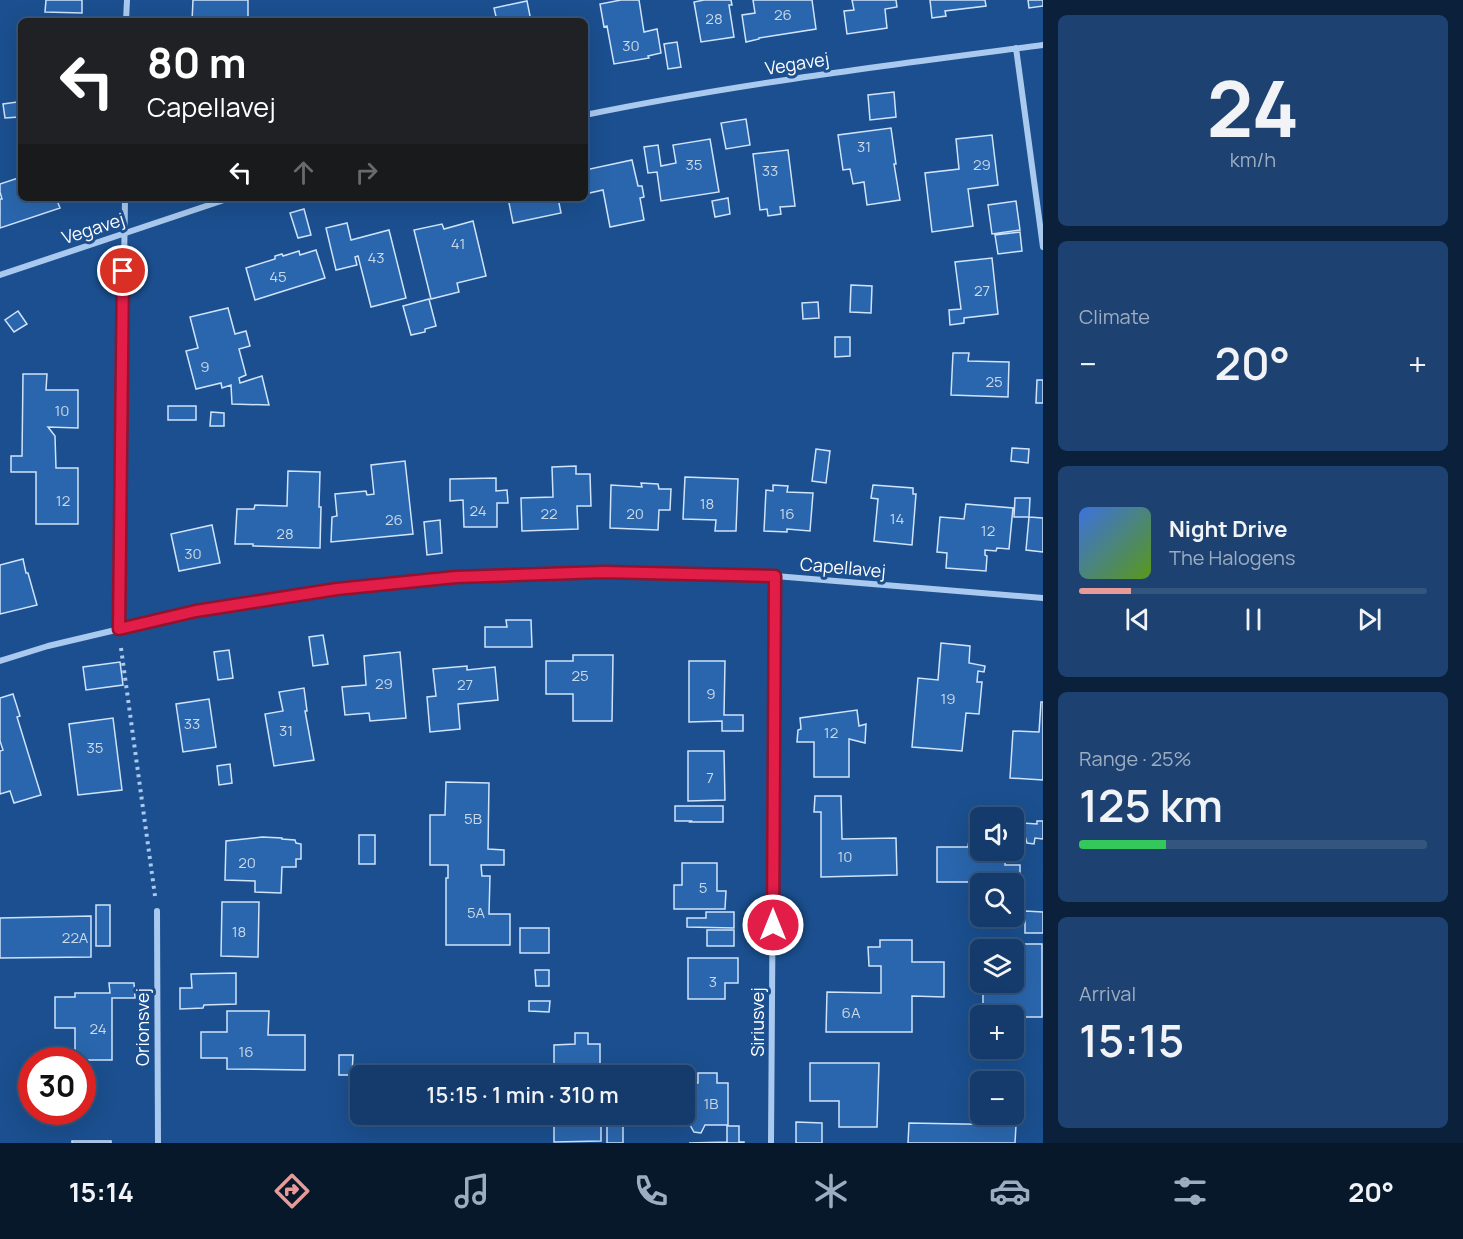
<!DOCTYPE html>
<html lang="en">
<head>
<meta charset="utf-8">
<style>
	body { margin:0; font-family:Manrope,sans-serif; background:#1d4271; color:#f1f3f6; height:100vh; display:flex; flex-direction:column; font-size:22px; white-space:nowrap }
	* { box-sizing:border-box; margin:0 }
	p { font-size:20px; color:#9dadc1 }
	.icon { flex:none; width:33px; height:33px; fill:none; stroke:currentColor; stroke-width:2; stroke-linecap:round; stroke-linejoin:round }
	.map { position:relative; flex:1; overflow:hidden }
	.sheet { display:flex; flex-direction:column; gap:15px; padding:15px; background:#0b203b; width:420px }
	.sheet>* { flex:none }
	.banner { position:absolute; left:18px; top:18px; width:570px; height:183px; border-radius:9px; box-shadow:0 6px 24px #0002,0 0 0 2px #33557e; background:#202124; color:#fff; overflow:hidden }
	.tools { position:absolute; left:970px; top:807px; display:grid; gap:12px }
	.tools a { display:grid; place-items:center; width:54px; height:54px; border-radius:9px; background:#143b6b; box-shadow:0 6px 24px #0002,0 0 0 2px #33557e; font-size:30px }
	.speed { position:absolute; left:18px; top:1047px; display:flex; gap:12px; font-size:30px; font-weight:700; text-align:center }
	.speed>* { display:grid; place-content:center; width:78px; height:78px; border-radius:50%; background:#143b6b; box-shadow:0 6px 24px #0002,0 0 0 2px #33557e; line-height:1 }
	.speed .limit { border:9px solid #d22; background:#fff; color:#111 }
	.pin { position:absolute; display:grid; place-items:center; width:51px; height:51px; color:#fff; margin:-26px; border:3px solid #fff; border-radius:50%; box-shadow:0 2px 6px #0007 }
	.me { position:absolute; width:66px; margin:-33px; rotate:0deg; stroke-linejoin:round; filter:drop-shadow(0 0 4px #0008) }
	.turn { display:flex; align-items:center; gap:21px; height:126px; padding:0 30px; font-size:27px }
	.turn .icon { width:78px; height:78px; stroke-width:2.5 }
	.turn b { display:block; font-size:42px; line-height:51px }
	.lanes { display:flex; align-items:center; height:57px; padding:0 30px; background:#0003; justify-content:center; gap:30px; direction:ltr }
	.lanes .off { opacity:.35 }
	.big { font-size:45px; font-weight:600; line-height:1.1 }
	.sheet .tile { flex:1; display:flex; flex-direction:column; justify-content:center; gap:9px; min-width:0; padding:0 21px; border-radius:9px; background:#1d4271 }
	.sheet .dial { align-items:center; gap:0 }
	.dial b { font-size:78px; line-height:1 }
	.song { display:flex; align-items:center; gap:18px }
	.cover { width:72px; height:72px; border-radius:9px; background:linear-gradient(135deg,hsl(220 70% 55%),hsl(90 70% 35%)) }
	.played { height:6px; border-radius:3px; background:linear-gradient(90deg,#e69b98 15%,#33557e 15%) }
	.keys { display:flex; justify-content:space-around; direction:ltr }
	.heat { display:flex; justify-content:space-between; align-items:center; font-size:33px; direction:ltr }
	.charge { height:9px; border-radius:4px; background:linear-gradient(90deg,#34c759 25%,#33557e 0) }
	.trip { position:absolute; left:350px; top:1065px; width:345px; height:60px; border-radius:9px; background:#143b6b; box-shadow:0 6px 24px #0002,0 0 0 2px #33557e; font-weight:600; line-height:60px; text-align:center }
	.menu { display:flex; height:96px; justify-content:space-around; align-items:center; background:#08182b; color:#9dadc1 }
	.menu .icon { width:42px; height:42px }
	.menu .on { color:#e69b98 }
	.menu b { font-size:27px; color:#f1f3f6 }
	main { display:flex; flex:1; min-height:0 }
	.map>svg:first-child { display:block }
</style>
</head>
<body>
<main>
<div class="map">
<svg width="1043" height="1143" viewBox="0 0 1043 1143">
	<rect width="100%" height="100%" fill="#1b4f8f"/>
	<path fill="#2a66ad" stroke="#cfe3fa" stroke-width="1.5" d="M46 0H82V13L45 12Z
		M193 0H248V21H192Z
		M621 0H639L644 32 657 29 661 53 648 56 649 58 614 64 607 26 604 27 600 4Z
		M704 0H731L732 5H729L734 37 701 42 694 2Z
		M753 0H812L816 29 759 38V39L746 42 742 15 755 13Z
		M852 0H896L897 7 885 9 887 28 847 34 844 11 854 10Z
		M930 0H985L986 6 945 11 946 16 932 18Z
		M1028 0H1043V6L1029 8Z
		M527 1 531 21H497L494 8Z
		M677 42 681 67 668 69 664 44Z
		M894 92 896 117 870 120 868 95Z
		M17 102 19 117 5 118 3 104Z
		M746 119 750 145 726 149 721 123Z
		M891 128 896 164H894L900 200 867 205 864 182 853 184 850 169 843 170 838 135Z
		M992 135 998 185 968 189 973 226 932 232 925 173 959 169 956 139Z
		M710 139 719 192 661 201 657 172 648 173 644 147 658 145 661 166 676 163 673 145Z
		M788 150 795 206 780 207 781 214 768 216 767 209 760 210 753 154Z
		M632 160 638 186H642L644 197 640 198 644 220 610 227 603 190 585 194V170Z
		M21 177V198H56L60 208 0 228V199H2L0 192V184Z
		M508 198H558L561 213 513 223Z
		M728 198 730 214 715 217 712 201Z
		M1016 201 1020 230 992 234 988 205Z
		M304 209 311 235 298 238 290 213Z
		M473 221 486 276 457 283 459 292 431 299 414 230 442 224 444 229Z
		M347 223 351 240 389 230 406 298 371 307 358 256 355 257 357 265 336 270 326 228Z
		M1020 232 1022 251 998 254 995 235Z
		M316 250 325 278 255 300 246 268 275 259V256L282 254 283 256 299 251 300 255Z
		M992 258 998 314 964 318V323L950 325 949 310 961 309 955 262Z
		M851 285 872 286 871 313 850 312Z
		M429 299 436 326 425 329V332L411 335 403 306Z
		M818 302 819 318 803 319 802 303Z
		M228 308 235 334 246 331 250 346 239 349 246 375 239 378 240 383 262 376 269 405 232 404 231 385 222 388 221 383 196 389 186 351 198 348 190 317Z
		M18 311 27 324 14 332 5 320Z
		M835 337H850V356L835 357Z
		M953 353H969L968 361 1009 362 1008 397 951 395Z
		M23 374H47L46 390H78V428L48 427 55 436 56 468H78V524H36V472H11V456H22Z
		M1037 380H1043V403H1036Z
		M168 406H196V420H168Z
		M211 412 224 413V426H210Z
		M1012 448 1029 449 1028 463 1011 461Z
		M816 449 830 451 826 483 812 481Z
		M405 461 413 534 331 542 332 517 337 516 335 494 366 491 367 495 374 494 371 465Z
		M576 466V474H590L591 506H577L578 529 522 531 521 498 553 497 552 467Z
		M288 471 320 472 319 507H321L320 548 253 546V544H235L237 509H254L255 505 287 506Z
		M685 477 738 479 736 531H715L716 520 683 519Z
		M496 478V491L507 490 508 503H497V527H464L463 500 450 501V479Z
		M641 483 658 484 659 489H671L670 510H659L658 530 610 528 611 485 642 487Z
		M773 485 788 486 787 492 813 493 810 531 787 529V532L764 531 766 490 773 491Z
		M873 485 913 488V494H916L912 545 874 541 878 499 871 498Z
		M1015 498H1030L1029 517H1014Z
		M966 504 1013 508 1009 549 997 548 996 551 985 550V555L987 556 986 571 946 568 947 553 937 552 940 517 964 519Z
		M1029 517 1043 518V552L1026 550Z
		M440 520 442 553 427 555 424 522Z
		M212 525 220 563 179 571 171 534Z
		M23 559 26 573H28L37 605 0 614V565Z
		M506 620H531L532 647H485V627H507Z
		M323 635 328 664 313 666 309 637Z
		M941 643 970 646 969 663 985 666 984 672 978 671 977 682H982L979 714 966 713 962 751 912 747 918 678 938 680Z
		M229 650 233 678 218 680 214 652Z
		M400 652 406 718 370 721 369 713 345 715 342 687 366 685 364 656Z
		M573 655H613L612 721H573V694H546V661H573Z
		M689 661H725L724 715H743V731H722V721L689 722Z
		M120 662 123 685 86 690 83 667Z
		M467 666V670L495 667 498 700 458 704 460 729 430 732 427 697 436 696 433 669Z
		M304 688 307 711H305L314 760 274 766 265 714 283 711 279 692Z
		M13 694 20 716 17 717 41 795 14 803 10 791 0 794V751L3 750 0 741V698Z
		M209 699 216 747 183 752 176 704Z
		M1041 702H1043V780L1010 778 1013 731 1039 732Z
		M857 710 859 726 866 724 865 743 849 739V777H814V742H797L798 730 801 729 800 718Z
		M113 718 122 790 78 795 69 724Z
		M688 751H724L725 800 688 801Z
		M230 764 232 783 219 785 217 766Z
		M446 782 489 783 488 849 504 850V865H481L482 876H490L489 914H510V945H446V878H448V865H430V815H445Z
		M815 796H841L842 839 896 838 897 875 821 877V812H814Z
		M675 806H723V822H690L691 821H675Z
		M1037 821H1043V839L1035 838 1034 844 1027 843 1023 829V823L1037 824Z
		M359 835H375V864H359Z
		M262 837 282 838V839L295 840 296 843 301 844V859H296V867H282L281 893 255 892V881L225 880 226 841Z
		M969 840H981V850H1006L1005 865H1020V892H1014V884H981V892H978V882H937V847H968Z
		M682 863H717V891H726L725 909H674V885H682Z
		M222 902H259L258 957 221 956Z
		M96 905H110V946H96Z
		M1025 911 1043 912V933H1025Z
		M706 912H734V928L687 927V918H706Z
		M91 916V957L0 958V918Z
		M520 928H549V953H520Z
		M707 930H734V946H707Z
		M880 940H912V962H944V997L912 996V1032H826L827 992 881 993V966H869L868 947H880Z
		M1002 944H1042V1017H1022V1027H1014V1016H983V988H1002V982H1014V950H1002Z
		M688 958H738V983H725V999H688Z
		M535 970H549V986H536Z
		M236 973V1004L204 1005 203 1008 180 1009V988H192L191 974Z
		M109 983H134L135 998H112V1060H75V1028H55V997H75V993H110Z
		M529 1001H550L549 1012 529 1011Z
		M227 1011H269L268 1035H305V1070L227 1069V1058H201V1032H227Z
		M575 1033H588V1044H600V1076H554V1045L575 1044Z
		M339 1055H353L352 1075H339Z
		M810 1063H879L877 1127H839V1101H810Z
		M698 1073H717V1083H728V1125H705L701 1133 694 1132 690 1125H685V1082L698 1083Z
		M554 1114H601V1141L554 1142Z
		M607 1116H623V1143H607Z
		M796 1122 822 1123V1143H796Z
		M909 1123 1016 1125 1015 1143H908Z
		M727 1126H739V1142H744V1143H689L727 1142Z
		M72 1141H111V1143H72Z"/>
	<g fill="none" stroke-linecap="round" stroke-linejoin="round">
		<path stroke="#a9c9ee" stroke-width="4" stroke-dasharray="3 4.5" stroke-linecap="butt" d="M121 648 155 896"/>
		<path stroke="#a9c9ee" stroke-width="6" d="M126 21 127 0
			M1016 48 1043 247
			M585 115C736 84 890 65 1043 45
			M0 275 230 198
			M119 629 125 198
			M0 661 48 646 196 611 337 589 456 577 603 572 775 576 1043 598
			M157 911 158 1143
			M771 1143 775 576"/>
	</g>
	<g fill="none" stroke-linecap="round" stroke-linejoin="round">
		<defs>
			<path id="route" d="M123 271 119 629 196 611 337 589 456 577 603 572 775 576 773 925"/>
		</defs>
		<use href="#route" stroke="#92132f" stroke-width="15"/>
		<use href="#route" stroke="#e11d48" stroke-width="10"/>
	</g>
	<g text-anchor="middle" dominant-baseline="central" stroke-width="6" stroke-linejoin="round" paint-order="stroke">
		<g font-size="15" fill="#cad9ea">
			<text x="783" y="14">26</text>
			<text x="714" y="18">28</text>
			<text x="631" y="45">30</text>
			<text x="864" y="146">31</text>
			<text x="694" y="164">35</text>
			<text x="982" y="164">29</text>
			<text x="770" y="170">33</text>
			<text x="458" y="243">41</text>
			<text x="376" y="257">43</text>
			<text x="278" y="276">45</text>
			<text x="982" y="290">27</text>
			<text x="205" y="366">9</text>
			<text x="994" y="381">25</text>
			<text x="62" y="410">10</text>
			<text x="63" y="500">12</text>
			<text x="707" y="503">18</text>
			<text x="478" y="510">24</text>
			<text x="549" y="513">22</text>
			<text x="635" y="513">20</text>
			<text x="787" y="513">16</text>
			<text x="897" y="518">14</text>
			<text x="394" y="519">26</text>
			<text x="988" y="530">12</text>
			<text x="285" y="533">28</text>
			<text x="193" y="553">30</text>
			<text x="580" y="675">25</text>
			<text x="384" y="683">29</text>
			<text x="465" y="684">27</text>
			<text x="711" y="693">9</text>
			<text x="948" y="698">19</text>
			<text x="192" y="723">33</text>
			<text x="286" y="730">31</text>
			<text x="831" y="732">12</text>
			<text x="95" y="747">35</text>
			<text x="710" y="777">7</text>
			<text x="473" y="818">5B</text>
			<text x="845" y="856">10</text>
			<text x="247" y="862">20</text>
			<text x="703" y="887">5</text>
			<text x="476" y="912">5A</text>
			<text x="239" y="931">18</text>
			<text x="75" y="937">22A</text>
			<text x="713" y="981">3</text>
			<text x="851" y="1012">6A</text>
			<text x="98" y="1028">24</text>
			<text x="246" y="1051">16</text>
			<text x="711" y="1103">1B</text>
		</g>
		<g font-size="18" fill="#fff" stroke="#1b4f8f">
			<text transform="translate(797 63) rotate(-9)">Vegavej</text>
			<text transform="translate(93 228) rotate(-18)">Vegavej</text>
			<text transform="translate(843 567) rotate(5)">Capellavej</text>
			<text transform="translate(757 1022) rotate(-90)">Siriusvej</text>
			<text transform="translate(142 1027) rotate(-90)">Orionsvej</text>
		</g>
	</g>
</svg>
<div class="tools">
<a><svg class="icon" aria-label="sound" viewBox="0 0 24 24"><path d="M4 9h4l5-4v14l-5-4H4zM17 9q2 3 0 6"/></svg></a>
<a><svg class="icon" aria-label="search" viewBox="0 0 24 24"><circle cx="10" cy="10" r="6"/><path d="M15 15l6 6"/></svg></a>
<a><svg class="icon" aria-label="layers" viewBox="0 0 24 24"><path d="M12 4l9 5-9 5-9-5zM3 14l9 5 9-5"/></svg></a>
<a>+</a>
<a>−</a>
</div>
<div class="speed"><div class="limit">30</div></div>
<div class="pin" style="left:123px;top:271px;background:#d93025"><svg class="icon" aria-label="arrive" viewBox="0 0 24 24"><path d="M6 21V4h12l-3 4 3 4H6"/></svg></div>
<svg class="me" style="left:773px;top:925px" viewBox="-20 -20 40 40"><circle r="17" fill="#e11d48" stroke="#fff" stroke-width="3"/><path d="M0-11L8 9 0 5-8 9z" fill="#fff"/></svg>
<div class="trip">15:15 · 1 min · 310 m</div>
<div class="banner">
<div class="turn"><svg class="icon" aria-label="left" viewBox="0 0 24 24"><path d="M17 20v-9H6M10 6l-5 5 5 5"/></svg><div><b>80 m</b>Capellavej</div></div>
<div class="lanes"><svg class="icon" aria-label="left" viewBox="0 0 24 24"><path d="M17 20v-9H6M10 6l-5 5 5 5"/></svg><svg class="icon off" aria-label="ahead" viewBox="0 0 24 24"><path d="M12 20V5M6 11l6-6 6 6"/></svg><svg class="icon off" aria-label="right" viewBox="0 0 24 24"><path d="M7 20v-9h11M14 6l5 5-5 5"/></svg></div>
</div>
</div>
<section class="sheet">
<div class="tile dial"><b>24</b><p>km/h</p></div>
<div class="tile"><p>Climate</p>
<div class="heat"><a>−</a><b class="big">20°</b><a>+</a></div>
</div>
<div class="tile">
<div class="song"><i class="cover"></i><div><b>Night Drive</b><p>The Halogens</p></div></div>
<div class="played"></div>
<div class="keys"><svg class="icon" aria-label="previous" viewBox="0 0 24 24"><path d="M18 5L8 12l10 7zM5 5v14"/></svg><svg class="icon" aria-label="pause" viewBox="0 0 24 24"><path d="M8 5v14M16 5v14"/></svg><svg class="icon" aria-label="next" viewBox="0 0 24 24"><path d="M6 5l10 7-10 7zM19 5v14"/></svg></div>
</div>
<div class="tile"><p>Range · 25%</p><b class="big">125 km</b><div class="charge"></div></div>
<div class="tile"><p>Arrival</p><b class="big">15:15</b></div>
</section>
</main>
<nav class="menu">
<b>15:14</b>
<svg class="icon on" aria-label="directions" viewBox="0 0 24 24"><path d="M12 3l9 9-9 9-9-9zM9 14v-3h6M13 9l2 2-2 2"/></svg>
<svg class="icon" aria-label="music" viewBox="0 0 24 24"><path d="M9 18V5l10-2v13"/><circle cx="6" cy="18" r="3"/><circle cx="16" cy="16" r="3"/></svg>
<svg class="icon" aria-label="phone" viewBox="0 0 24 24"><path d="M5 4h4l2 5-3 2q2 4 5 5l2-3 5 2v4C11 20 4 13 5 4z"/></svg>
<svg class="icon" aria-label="climate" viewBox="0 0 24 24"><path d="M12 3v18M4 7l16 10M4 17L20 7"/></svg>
<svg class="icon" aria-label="car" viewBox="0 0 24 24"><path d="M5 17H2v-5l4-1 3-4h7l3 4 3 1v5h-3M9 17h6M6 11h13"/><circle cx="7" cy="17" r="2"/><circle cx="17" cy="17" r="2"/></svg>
<svg class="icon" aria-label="filters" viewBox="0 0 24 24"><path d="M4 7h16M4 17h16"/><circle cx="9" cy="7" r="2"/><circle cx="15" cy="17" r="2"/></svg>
<b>20°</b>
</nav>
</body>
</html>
